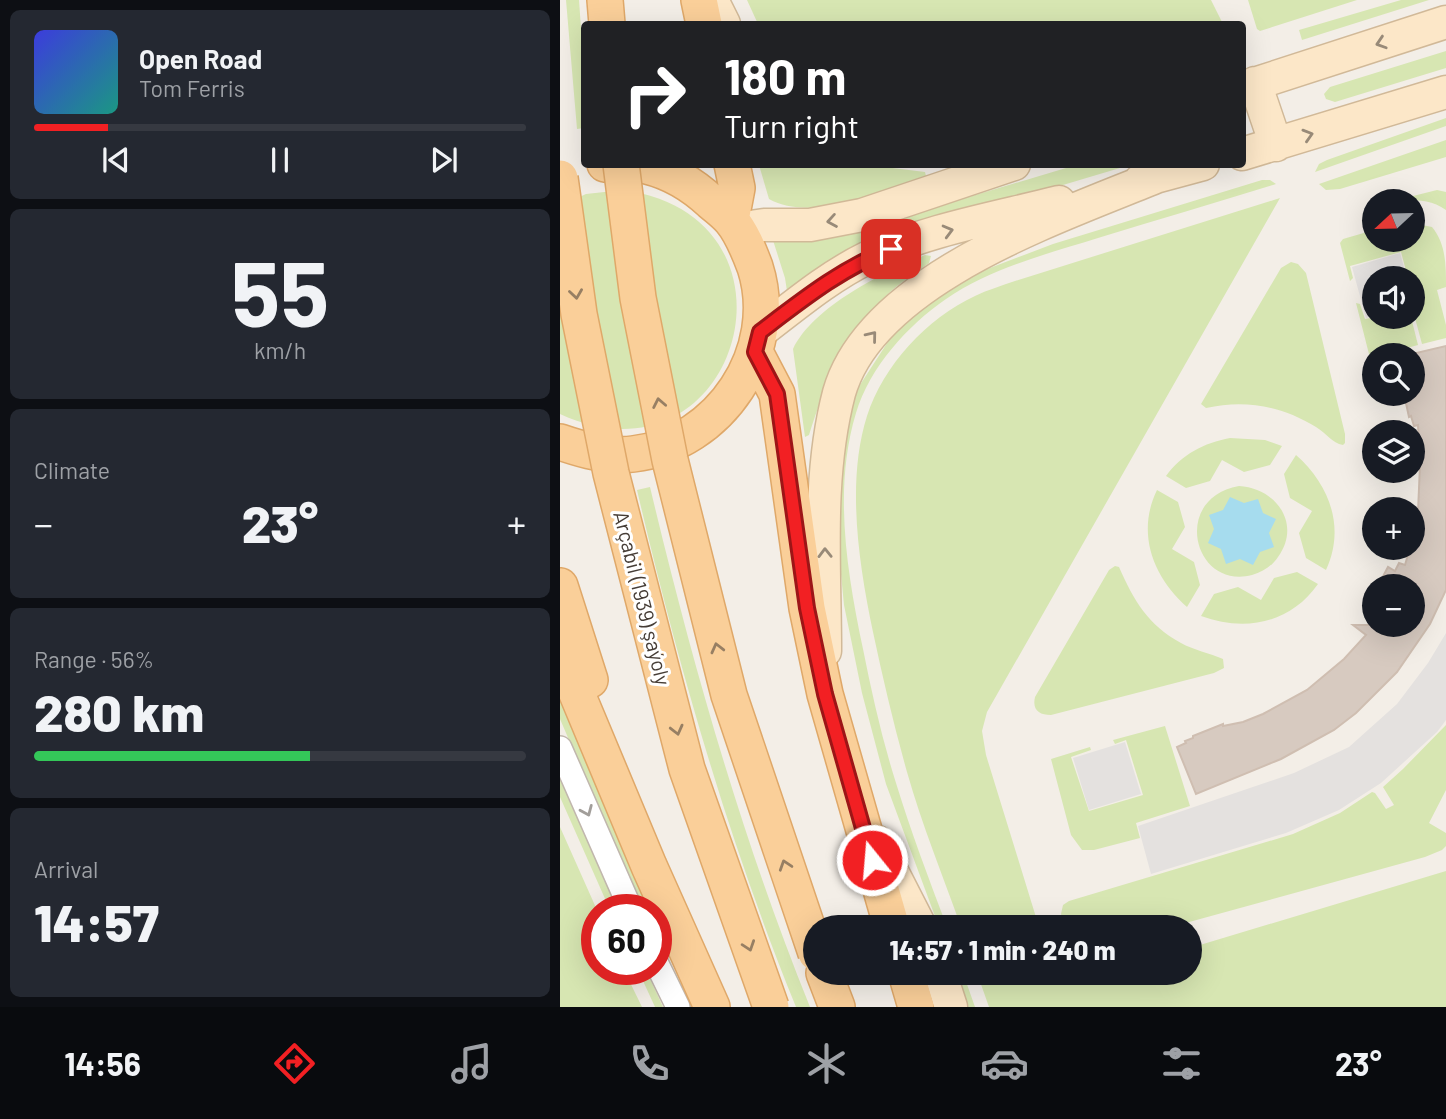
<!DOCTYPE html>
<html lang="en">
<head>
<meta charset="utf-8">
<style>
	body { margin:0; font-family:Barlow,sans-serif; background:#242831; color:#f1f3f6; height:100vh; display:flex; flex-direction:column; font-size:26px; white-space:nowrap }
	* { box-sizing:border-box; margin:0 }
	p { font-size:23px; color:#9ea1a6 }
	.icon { flex:none; width:38px; height:38px; fill:none; stroke:currentColor; stroke-width:2; stroke-linecap:round; stroke-linejoin:round }
	.map { position:relative; flex:1; overflow:hidden }
	.details { display:flex; flex-direction:column; gap:10px; padding:10px; background:#0d0f14; width:560px }
	.details>* { flex:none }
	.banner { position:absolute; left:21px; top:21px; width:665px; height:147px; border-radius:7px; box-shadow:0 7px 28px #0002; background:#202124; color:#fff; overflow:hidden }
	.needle { width:46px; rotate:248deg }
	.buttons { position:absolute; left:802px; top:189px; display:grid; gap:14px }
	.buttons a { display:grid; place-items:center; width:63px; height:63px; border-radius:50%; background:#171b24; box-shadow:0 7px 28px #0002; font-size:35px }
	.speed { position:absolute; left:21px; top:894px; display:flex; gap:14px; font-size:35px; font-weight:700; text-align:center }
	.speed>* { display:grid; place-content:center; width:91px; height:91px; border-radius:50%; background:#171b24; box-shadow:0 7px 28px #0002; line-height:1 }
	.speed .limit { border:10px solid #d22; background:#fff; color:#111 }
	.pin { position:absolute; display:grid; place-items:center; width:60px; height:60px; color:#fff; margin:-30px; border-radius:14px; box-shadow:0 4px 10px #0006 }
	.me { position:absolute; width:77px; margin:-38px; rotate:343deg; stroke-linejoin:round; filter:drop-shadow(0 0 5px #0008) }
	.turn { display:flex; align-items:center; gap:24px; height:147px; padding:0 28px; font-size:32px }
	.turn .icon { width:91px; height:91px; stroke-width:2.5 }
	.turn b { display:block; font-size:49px; line-height:60px }
	.big { font-size:52px; font-weight:800; line-height:1.1 }
	.details .widget { flex:1; display:flex; flex-direction:column; justify-content:center; gap:10px; min-width:0; padding:0 24px; border-radius:10px; background:#242831 }
	.details .dial { align-items:center; gap:0 }
	.dial b { font-size:91px; line-height:1 }
	.song { display:flex; align-items:center; gap:21px }
	.cover { width:84px; height:84px; border-radius:10px; background:linear-gradient(135deg,hsl(240 70% 55%),hsl(170 70% 35%)) }
	.played { height:7px; border-radius:4px; background:linear-gradient(90deg,#f22023 15%,#363941 15%) }
	.keys { display:flex; justify-content:space-around; direction:ltr }
	.heat { display:flex; justify-content:space-between; align-items:center; font-size:38px; direction:ltr }
	.charge { height:10px; border-radius:5px; background:linear-gradient(90deg,#34c759 56%,#363941 0) }
	.trip { position:absolute; left:243px; top:915px; width:399px; height:70px; border-radius:35px; background:#171b24; box-shadow:0 7px 28px #0002; font-weight:800; line-height:70px; text-align:center }
	.dock { display:flex; height:112px; justify-content:space-around; align-items:center; background:#090b0e; color:#9ea1a6 }
	.dock .icon { width:49px; height:49px }
	.dock .selected { color:#f22023 }
	.dock b { font-size:32px; color:#f1f3f6 }
	main { display:flex; flex:1; min-height:0 }
	.map>svg:first-child { display:block }
</style>
</head>
<body>
<main>
<section class="details">
<div class="widget">
<div class="song"><i class="cover"></i><div><b>Open Road</b><p>Tom Ferris</p></div></div>
<div class="played"></div>
<div class="keys"><svg class="icon" aria-label="previous" viewBox="0 0 24 24"><path d="M18 5L8 12l10 7zM5 5v14"/></svg><svg class="icon" aria-label="pause" viewBox="0 0 24 24"><path d="M8 5v14M16 5v14"/></svg><svg class="icon" aria-label="next" viewBox="0 0 24 24"><path d="M6 5l10 7-10 7zM19 5v14"/></svg></div>
</div>
<div class="widget dial"><b>55</b><p>km/h</p></div>
<div class="widget"><p>Climate</p>
<div class="heat"><a>−</a><b class="big">23°</b><a>+</a></div>
</div>
<div class="widget"><p>Range · 56%</p><b class="big">280 km</b><div class="charge"></div></div>
<div class="widget"><p>Arrival</p><b class="big">14:57</b></div>
</section>
<div class="map">
<svg width="886" height="1007" viewBox="0 0 886 1007">
	<rect width="100%" height="100%" fill="#f3eee7"/>
	<path fill="#d7e6b2" d="M6 0H19L24 71V128L17 129Z
		M187 0H651L663 24H198Z
		M688 0H797L700 31 697 29Z
		M841 0H869L742 40 739 30Z
		M886 51V68L775 102 766 99 764 94 770 87Z
		M886 118V126L755 172 759 164 767 160Z
		M886 140V157L780 189 766 190 759 184Z
		M199 165 300 164 365 172 366 176C322 191 253 223 209 199Z
		M516 165H570L338 234 229 304 225 278 211 234 295 231Z
		M702 180H710L716 184C657 202 597 220 538 238 487 254 431 268 386 299 347 326 310 367 296 413 273 489 287 573 303 649 312 694 322 739 336 783 351 832 369 879 387 927H379L326 784 302 693 284 605 276 523 282 435 296 391 333 334 368 302 409 276 493 244Z
		M63 190C258 216 179 496 0 414V206L26 194Z
		M877 190 886 192V210C871 199 855 200 837 200Z
		M720 198 427 712 422 731 426 755 479 927H401C383 876 362 825 347 772 334 726 323 679 313 632 299 565 286 482 307 416 323 366 367 318 415 296 427 290 441 286 455 281Z
		M852 223 872 227C886 244 886 265 886 287L877 290 886 325V338L862 344 852 307 855 305 852 278H848L841 252 790 266 793 278 790 281 780 243 783 239 814 230V240H852Z
		M365 255 371 256 369 263C355 273 339 283 326 296 284 336 266 381 249 435L245 437 233 349C253 307 323 272 365 255Z
		M731 262 738 264 746 273 785 434V443L783 445C772 443 766 433 756 427 722 406 685 399 646 408L641 404 721 268Z
		M796 303 800 304 805 319 815 317H851L858 345 810 358Z
		M670 438 705 440 722 446 710 465 684 472 662 460 650 481 626 488 606 476C622 454 644 443 670 438Z
		M736 455C769 484 786 527 766 570L746 558 739 533 752 511 730 498 724 474Z
		M679 486C716 488 742 524 718 557 712 566 703 572 692 575 633 590 611 498 679 486Z
		M90 487C132 663 182 839 250 1007H236C168 840 118 665 77 490Z
		M597 490 618 502 625 527 612 549 634 562 640 585 627 607C593 577 576 533 597 490Z
		M555 566 559 567C574 601 588 625 621 643 633 650 650 653 663 659L664 668 654 673 491 715C479 715 472 710 475 697L549 570Z
		M737 572 758 584C730 624 684 632 641 616L654 594 678 587 701 600 714 578Z
		M0 699 90 910H82L0 719Z
		M886 725V790L869 823 886 833V846L882 850 865 857 611 927H505L501 914 503 905 509 901 733 834 780 813 812 792 815 793 826 809 834 805 823 787 843 769Z
		M605 726 630 806 576 823 580 838 534 850H522L511 835 491 759 530 747 531 750 511 757 529 811 583 795 566 740 555 744 553 740Z
		M0 775 58 910H50L0 797Z
		M0 827 37 910V970H64L82 1007H0Z
		M886 871V1007H429L417 973H493L496 983 529 979 548 973H630V948Z
		M78 970H86L103 1007H95Z
		M395 973H403L415 1007H406Z"/>
	<path fill="#e4e1df" d="M840 253 847 278H814V316L806 318 792 267Z
		M886 633V720L877 732 821 783 779 810 726 833 591 874 578 826 734 773 789 747 837 704 868 663Z
		M565 742 581 794 529 810 513 758Z"/>
	<path fill="#a6dcee" d="M670 497 684 503 698 499 703 513 716 519 709 533 714 547 700 552 693 565 680 559 666 564 661 549 648 543 654 529 649 515 663 510Z"/>
	<path fill="#d7cac0" stroke="#cfbeb1" stroke-width="2" d="M886 346V590L870 624 837 672 796 713 774 730 721 759 636 794 617 747 626 743 625 741 633 738V736L663 724V726L683 722 703 714 747 690 784 659 806 635 793 625H852V586H818L828 567 835 571 839 563 845 565 850 548H852L858 512 860 465 858 425 854 426 851 416 849 417 844 394H852V354Z"/>
	<g fill="none" stroke-linecap="round" stroke-linejoin="round">
		<defs>
			<path id="street" d="M0 748 71 910
				M96 962 118 1007"/>
			<path id="secondary" d="M152 0 164 24
				M695 83 716 145
				M682 88 886 22
				M682 154 886 92
				M580 181 643 164
				M177 229 204 225H250L302 215 454 164
				M200 332C234 306 268 277 307 258 366 230 436 218 499 202
				M265 651C265 566 257 477 279 393 311 279 499 217 598 176
				M317 842 361 928
				M380 973 391 1007"/>
			<path id="primary" d="M45 0 47 24
				M139 0 144 24
				M171 220 177 188 172 164
				M195 352 217 394 247 608 265 694 332 928
				M0 442C23 450 48 457 73 454 160 444 222 351 195 267 189 251 182 233 171 220 165 213 158 208 151 202 134 186 111 172 87 166 74 163 58 165 45 164
				M0 586 30 680
				M0 653 89 866 152 1007
				M264 973 277 1007
				M346 973 356 1007"/>
		</defs>
		<use href="#street" stroke="#c1b7ad" stroke-width="26"/>
		<use href="#secondary" stroke="#d1b998" stroke-width="35"/>
		<use href="#primary" stroke="#dfa869" stroke-width="38"/>
		<use href="#street" stroke="#fff" stroke-width="23"/>
		<use href="#secondary" stroke="#fce7c8" stroke-width="32"/>
		<use href="#primary" stroke="#facf99" stroke-width="35"/>
		<defs>
			<path id="primary-bridge" d="M61 164 78 298 110 460 169 695 256 953
				M0 178 19 314 51 473 127 769 211 1007"/>
		</defs>
		<use href="#primary-bridge" stroke="#dfa869" stroke-width="38" stroke-linecap="butt"/>
		<use href="#primary-bridge" stroke="#facf99" stroke-width="35"/>
	</g>
	<defs><path id="oneway-chevron" d="M-2-3.5L2.5 0L-2 3.5" fill="none" stroke-width="1.6" stroke-linecap="round" stroke-linejoin="round" transform="scale(1.75)"/></defs>
	<g stroke="#988a78">
		<use href="#oneway-chevron" transform="translate(821 43) rotate(162)"/>
		<use href="#oneway-chevron" transform="translate(748 135) rotate(-17)"/>
		<use href="#oneway-chevron" transform="translate(272 221) rotate(170)"/>
		<use href="#oneway-chevron" transform="translate(388 231) rotate(-15)"/>
		<use href="#oneway-chevron" transform="translate(312 336) rotate(-51)"/>
		<use href="#oneway-chevron" transform="translate(265 553) rotate(-91)"/>
	</g>
	<g stroke="#977f63">
		<use href="#oneway-chevron" transform="translate(16 294) rotate(82)"/>
		<use href="#oneway-chevron" transform="translate(99 403) rotate(-101)"/>
		<use href="#oneway-chevron" transform="translate(157 648) rotate(-104)"/>
		<use href="#oneway-chevron" transform="translate(117 730) rotate(76)"/>
		<use href="#oneway-chevron" transform="translate(225 865) rotate(-108)"/>
		<use href="#oneway-chevron" transform="translate(189 946) rotate(71)"/>
	</g>
	<use stroke="#a29e9a" href="#oneway-chevron" transform="translate(27 811) rotate(67)"/>
	<g fill="none" stroke-linecap="round" stroke-linejoin="round">
		<defs>
			<path id="route" d="M312 860 265 694 247 608 217 394 195 352 200 332C242 300 282 268 331 249"/>
		</defs>
		<use href="#route" stroke="#9d1517" stroke-width="18"/>
		<use href="#route" stroke="#f22023" stroke-width="12"/>
	</g>
	<g text-anchor="middle" dominant-baseline="central" stroke-width="6" stroke-linejoin="round" paint-order="stroke">
		<g font-size="21" fill="#463d36" stroke="#fff">
			<text transform="translate(83 598) rotate(76)">Arçabil (1939) şaýoly</text>
		</g>
	</g>
</svg>
<div class="buttons">
<a><svg class="needle" viewBox="-14 -14 28 28"><path d="M0-13l5 13h-10z" fill="#e53935"/><path d="M0 13l5-13h-10z" fill="#9ea1a6"/></svg></a>
<a><svg class="icon" aria-label="sound" viewBox="0 0 24 24"><path d="M4 9h4l5-4v14l-5-4H4zM17 9q2 3 0 6"/></svg></a>
<a><svg class="icon" aria-label="search" viewBox="0 0 24 24"><circle cx="10" cy="10" r="6"/><path d="M15 15l6 6"/></svg></a>
<a><svg class="icon" aria-label="layers" viewBox="0 0 24 24"><path d="M12 4l9 5-9 5-9-5zM3 14l9 5 9-5"/></svg></a>
<a>+</a>
<a>−</a>
</div>
<div class="speed"><div class="limit">60</div></div>
<div class="pin" style="left:331px;top:249px;background:#d93025"><svg class="icon" aria-label="arrive" viewBox="0 0 24 24"><path d="M6 21V4h12l-3 4 3 4H6"/></svg></div>
<svg class="me" style="left:312px;top:860px" viewBox="-20 -20 40 40"><circle r="17" fill="#f22023" stroke="#fff" stroke-width="3"/><path d="M0-11L8 9 0 5-8 9z" fill="#fff"/></svg>
<div class="trip">14:57 · 1 min · 240 m</div>
<div class="banner">
<div class="turn"><svg class="icon" aria-label="right" viewBox="0 0 24 24"><path d="M7 20v-9h11M14 6l5 5-5 5"/></svg><div><b>180 m</b>Turn right</div></div>
</div>
</div>
</main>
<nav class="dock">
<b>14:56</b>
<svg class="icon selected" aria-label="directions" viewBox="0 0 24 24"><path d="M12 3l9 9-9 9-9-9zM9 14v-3h6M13 9l2 2-2 2"/></svg>
<svg class="icon" aria-label="music" viewBox="0 0 24 24"><path d="M9 18V5l10-2v13"/><circle cx="6" cy="18" r="3"/><circle cx="16" cy="16" r="3"/></svg>
<svg class="icon" aria-label="phone" viewBox="0 0 24 24"><path d="M5 4h4l2 5-3 2q2 4 5 5l2-3 5 2v4C11 20 4 13 5 4z"/></svg>
<svg class="icon" aria-label="climate" viewBox="0 0 24 24"><path d="M12 3v18M4 7l16 10M4 17L20 7"/></svg>
<svg class="icon" aria-label="car" viewBox="0 0 24 24"><path d="M5 17H2v-5l4-1 3-4h7l3 4 3 1v5h-3M9 17h6M6 11h13"/><circle cx="7" cy="17" r="2"/><circle cx="17" cy="17" r="2"/></svg>
<svg class="icon" aria-label="filters" viewBox="0 0 24 24"><path d="M4 7h16M4 17h16"/><circle cx="9" cy="7" r="2"/><circle cx="15" cy="17" r="2"/></svg>
<b>23°</b>
</nav>
</body>
</html>
